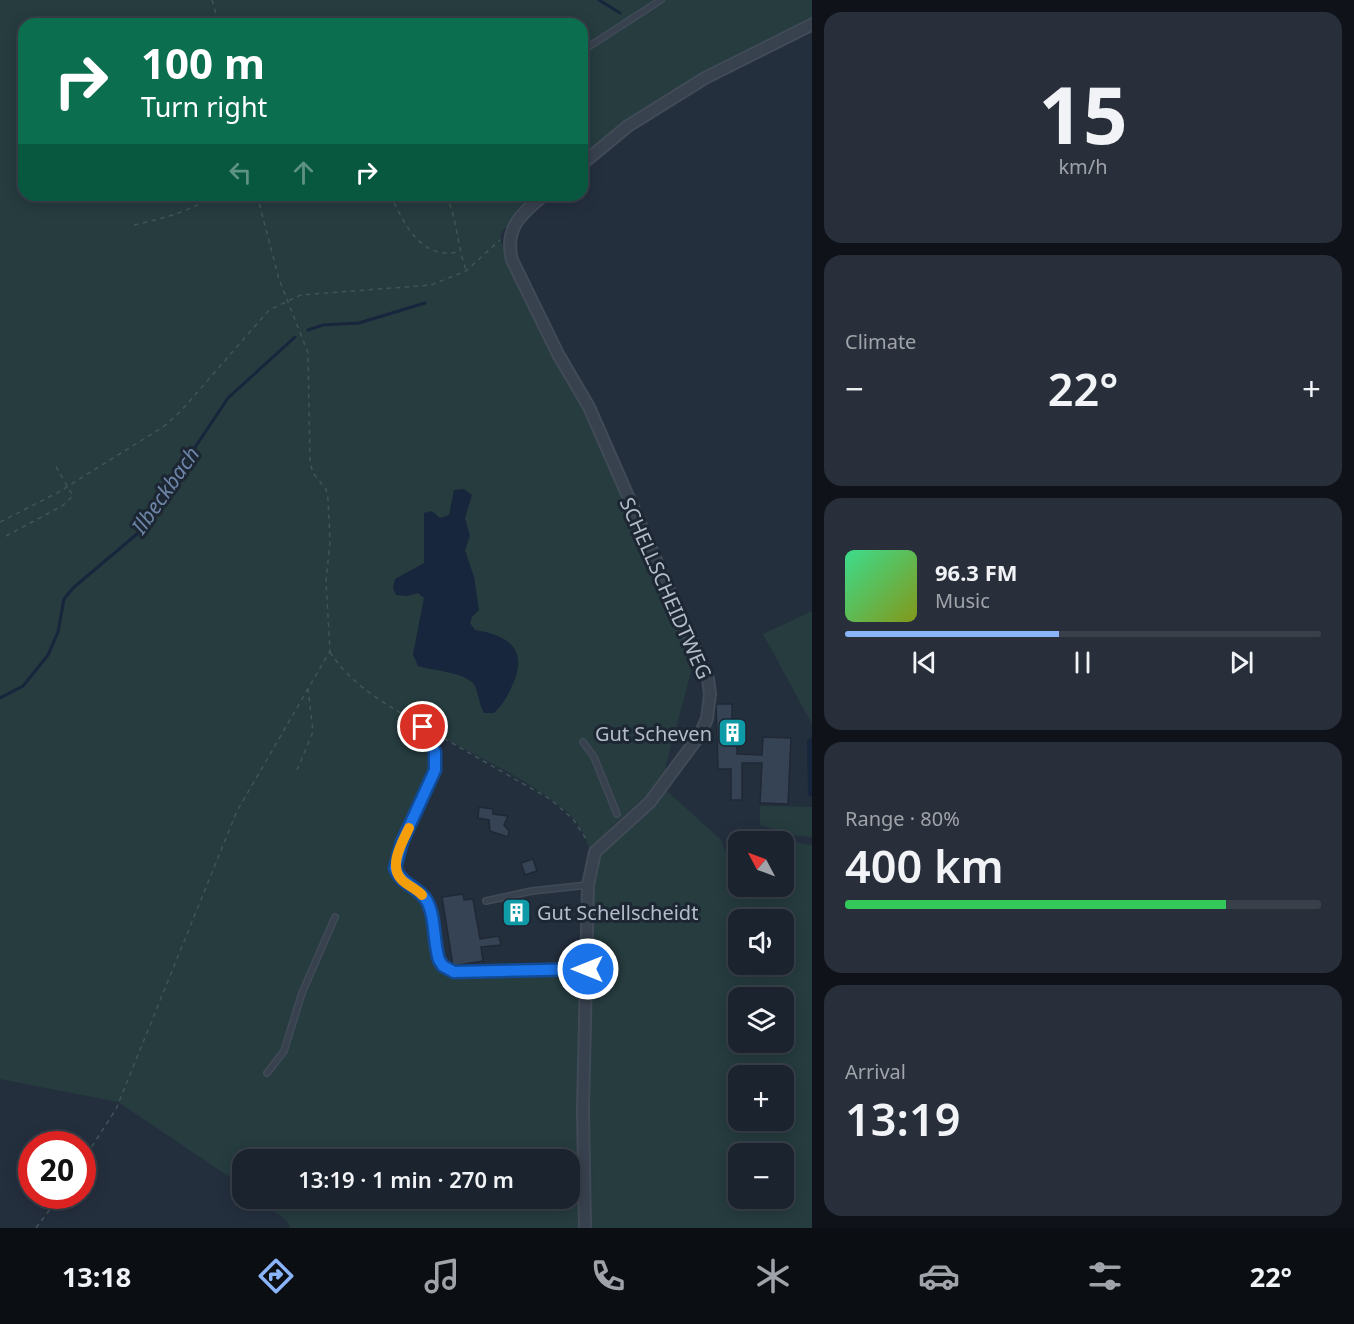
<!DOCTYPE html>
<html lang="en">
<head>
<meta charset="utf-8">
<style>
	body { margin:0; font-family:"Noto Sans",sans-serif; background:#282f3a; color:#f1f3f6; height:100vh; display:flex; flex-direction:column; font-size:22px; white-space:nowrap }
	* { box-sizing:border-box; margin:0 }
	p { font-size:20px; color:#a0a4aa }
	.icon { flex:none; width:33px; height:33px; fill:none; stroke:currentColor; stroke-width:2; stroke-linecap:round; stroke-linejoin:round }
	.map { position:relative; flex:1; overflow:hidden }
	.side { display:flex; flex-direction:column; gap:12px; padding:12px; background:#0f1319; width:542px }
	.side>* { flex:none }
	.top-card { position:absolute; left:18px; top:18px; width:570px; height:183px; border-radius:18px; box-shadow:0 3px 15px #0003,0 0 0 2px #39404a; background:#0b6e4f; color:#fff; overflow:hidden }
	.needle { width:39px; rotate:311deg }
	.tools { position:absolute; left:728px; top:831px; display:grid; gap:12px }
	.tools a { display:grid; place-items:center; width:66px; height:66px; border-radius:12px; background:#1b232e; box-shadow:0 3px 15px #0003,0 0 0 2px #39404a; font-size:30px }
	.speed { position:absolute; left:18px; top:1131px; display:flex; gap:12px; font-size:30px; font-weight:700; text-align:center }
	.speed>* { display:grid; place-content:center; width:78px; height:78px; border-radius:50%; background:#1b232e; box-shadow:0 3px 15px #0003,0 0 0 2px #39404a; line-height:1 }
	.speed .limit { border:9px solid #d22; background:#fff; color:#111 }
	.pin { position:absolute; display:grid; place-items:center; width:51px; height:51px; color:#fff; margin:-26px; border:3px solid #fff; border-radius:50%; box-shadow:0 2px 6px #0007 }
	.me { position:absolute; width:66px; margin:-33px; rotate:270deg; stroke-linejoin:round; filter:drop-shadow(0 0 4px #0008) }
	.turn { display:flex; align-items:center; gap:21px; height:126px; padding:0 24px; font-size:27px }
	.turn .icon { width:78px; height:78px; stroke-width:2.5 }
	.turn b { display:block; font-size:42px; line-height:51px }
	.lanes { display:flex; align-items:center; height:57px; padding:0 24px; background:#0003; justify-content:center; gap:30px; direction:ltr }
	.lanes .off { opacity:.35 }
	.big { font-size:45px; font-weight:600; line-height:1.1 }
	.side .tile { flex:1; display:flex; flex-direction:column; justify-content:center; gap:9px; min-width:0; padding:0 21px; border-radius:18px; background:#282f3a }
	.side .dial { align-items:center; gap:0 }
	.dial b { font-size:78px; line-height:1 }
	.song { display:flex; align-items:center; gap:18px }
	.cover { width:72px; height:72px; border-radius:9px; background:linear-gradient(135deg,hsl(150 70% 55%),hsl(70 70% 35%)) }
	.played { height:6px; border-radius:3px; background:linear-gradient(90deg,#8ab4f8 45%,#39404a 45%) }
	.keys { display:flex; justify-content:space-around; direction:ltr }
	.heat { display:flex; justify-content:space-between; align-items:center; font-size:33px; direction:ltr }
	.charge { height:9px; border-radius:4px; background:linear-gradient(90deg,#34c759 80%,#39404a 0) }
	.trip { position:absolute; left:232px; top:1149px; width:348px; height:60px; border-radius:18px; background:#1b232e; box-shadow:0 3px 15px #0003,0 0 0 2px #39404a; font-weight:600; line-height:60px; text-align:center }
	.menu { display:flex; height:96px; justify-content:space-around; align-items:center; background:#0b0e12; color:#a0a4aa }
	.menu .icon { width:42px; height:42px }
	.menu .on { color:#8ab4f8 }
	.menu b { font-size:27px; color:#f1f3f6 }
	main { display:flex; flex:1; min-height:0 }
	.map>svg:first-child { display:block }
</style>
</head>
<body>
<main>
<div class="map">
<svg width="813" height="1228" viewBox="0 0 813 1228">
	<rect width="100%" height="100%" fill="#242f3e"/>
	<path fill="#263c3f" fill-rule="evenodd" d="M0 0H812V19L674 91 624 124 582 160V24H24V195H540L501 232V242L554 359 584 411 690 649 693 664 665 769 667 776C643 802 607 824 590 855 589 839 578 821 566 811 527 778 470 753 424 728L436 761 398 853V875L427 900 439 959 454 973 583 975 582 1228H290L288 1222 259 1199 570 1198V1160H243V1186L118 1102 0 1079Z
		M812 611V724L763 634Z
		M667 791 721 840 735 877H738V886H783V842L767 841V839L812 845V1228H590L587 1166 594 864 610 842ZM738 920H783V964H738ZM738 998H783V1042H738ZM738 1076H783V1120H738ZM738 1154H783V1198H738Z
		M760 806 812 807V837L790 835 760 825Z"/>
	<path fill="#17263c" d="M464 489 472 495 465 518 470 536 465 550 474 577 479 610 472 617 470 623 475 630C509 635 529 650 512 686 507 697 503 705 494 713H484C479 704 479 695 475 686 468 672 433 671 418 666L413 654 424 598 418 593 407 596 396 595 393 588 395 579 424 563V513L432 511 440 518 449 515 454 490Z
		M812 737H813L812 797 808 795 807 741Z"/>
	<g fill="none" stroke-linecap="round" stroke-linejoin="round">
		<path stroke="#17263c" stroke-width="3" d="M599 0 620 13
			M308 330 323 325 359 323 425 303
			M0 698 23 686 48 655 58 632 64 599 73 588 137 534 228 398 295 337"/>
	</g>
	<path fill="#364354" stroke="#1f2835" stroke-width="1.5" d="M716 704H732V727H737V754L762 755 763 737 791 738 788 804 760 803 762 763H742V800H731V769H718Z
		M479 807 493 809V814L508 816 504 825 509 831 508 837 490 831 489 820 478 818Z
		M533 859 537 871 525 875 521 863Z
		M463 894 464 900 473 899 480 939 499 936 501 945 481 947 483 961 453 966 442 897Z
		M527 903 529 916 525 917V921L505 924 502 907Z"/>
	<g fill="none" stroke-linecap="round" stroke-linejoin="round">
		<defs>
			<path id="lane" d="M582 51 661 0
				M423 727 435 752V770L402 841 395 869C401 884 416 886 425 898 436 913 433 942 439 960L443 966 454 973 586 969
				M583 742 594 757 617 814
				M486 901 532 891 588 885
				M267 1073 284 1051 302 993 335 917"/>
			<path id="street" d="M582 164 628 126 705 78 813 24
				M544 195C521 214 504 228 512 260L558 354 589 407 708 679 710 694 707 719 699 736 650 802 595 852 588 885 583 1110 585 1228"/>
		</defs>
		<use href="#lane" stroke="#414a57" stroke-width="8"/>
		<use href="#street" stroke="#414a57" stroke-width="14"/>
		<path stroke="#3f5557" stroke-width="1.5" stroke-dasharray="4.5 4.5" stroke-linecap="butt" d="M212 0 219 24
			M390 195C405 224 420 260 459 252
			M446 195C457 218 457 245 466 270
			M134 225C164 218 189 212 215 195
			M0 522 57 493 163 427 180 412 269 310 301 295 431 285 466 271 500 240
			M6 536 62 506 73 496 54 463
			M330 652C351 685 384 703 416 722
			M436 734 550 799 573 819 588 842
			M297 770 313 732 308 688
			M82 1162 116 1109 237 811 330 651 326 582 330 541 328 499 326 489 313 473 310 462 308 353 279 279 257 195
			M36 1228 60 1196"/>
		<use href="#lane" stroke="#38414e" stroke-width="5"/>
		<use href="#street" stroke="#38414e" stroke-width="10"/>
	</g>
	<g fill="none" stroke-linecap="round" stroke-linejoin="round">
		<defs>
			<path id="route" d="M423 727 435 752V770L402 842 395 868C401 884 416 886 425 898 436 913 433 942 439 960L443 966 454 972 588 969"/>
		</defs>
		<use href="#route" stroke="#114b97" stroke-width="15"/>
		<use href="#route" stroke="#1a73e8" stroke-width="10"/>
		<path stroke="#f59e0b" stroke-width="10" d="M409 828C402 843 387 867 403 881 410 887 417 889 422 895"/>
	</g>
	<defs>
		<symbol id="building-square" viewBox="-11 -11 22 22"><rect x="-9" y="-9" width="18" height="18" rx="4" fill="#0f9aa8" stroke="#1d2633"/><path d="M-4-6H4V6H1V3H-1V6H-4ZM-2.5-4.3h1.7v1.8h-1.7ZM.8-4.3h1.7v1.8H.8ZM-2.5-1h1.7V.8h-1.7ZM.8-1h1.7V.8H.8Z" fill="#fff"/></symbol>
	</defs>
	<g fill-rule="evenodd">
		<use href="#building-square" x="716" y="716" width="33" height="33"/>
		<use href="#building-square" x="500" y="896" width="33" height="33"/>
	</g>
	<g text-anchor="middle" dominant-baseline="central" stroke-width="6" stroke-linejoin="round" paint-order="stroke">
		<g font-size="20" fill="#b4bcc9" stroke="#1d2633">
			<text transform="translate(666 588) rotate(66)">SCHELLSCHEIDTWEG</text>
		</g>
		<g font-size="20" fill="#b4bcc9" stroke="#1d2633" text-anchor="end">
			<text x="712" y="733">Gut Scheven</text>
			<text x="537" y="912" text-anchor="start">Gut Schellscheidt</text>
		</g>
		<g font-size="21" font-style="italic" fill="#6d86a8" stroke="#1d2633">
			<text transform="translate(165 490) rotate(-55)">Ilbeckbach</text>
		</g>
	</g>
</svg>
<div class="tools">
<a><svg class="needle" viewBox="-14 -14 28 28"><path d="M0-13l5 13h-10z" fill="#e53935"/><path d="M0 13l5-13h-10z" fill="#a0a4aa"/></svg></a>
<a><svg class="icon" aria-label="sound" viewBox="0 0 24 24"><path d="M4 9h4l5-4v14l-5-4H4zM17 9q2 3 0 6"/></svg></a>
<a><svg class="icon" aria-label="layers" viewBox="0 0 24 24"><path d="M12 4l9 5-9 5-9-5zM3 14l9 5 9-5"/></svg></a>
<a>+</a>
<a>−</a>
</div>
<div class="speed"><div class="limit">20</div></div>
<div class="pin" style="left:423px;top:727px;background:#d93025"><svg class="icon" aria-label="arrive" viewBox="0 0 24 24"><path d="M6 21V4h12l-3 4 3 4H6"/></svg></div>
<svg class="me" style="left:588px;top:969px" viewBox="-20 -20 40 40"><circle r="17" fill="#1a73e8" stroke="#fff" stroke-width="3"/><path d="M0-11L8 9 0 5-8 9z" fill="#fff"/></svg>
<div class="trip">13:19 · 1 min · 270 m</div>
<div class="top-card">
<div class="turn"><svg class="icon" aria-label="right" viewBox="0 0 24 24"><path d="M7 20v-9h11M14 6l5 5-5 5"/></svg><div><b>100 m</b>Turn right</div></div>
<div class="lanes"><svg class="icon off" aria-label="left" viewBox="0 0 24 24"><path d="M17 20v-9H6M10 6l-5 5 5 5"/></svg><svg class="icon off" aria-label="ahead" viewBox="0 0 24 24"><path d="M12 20V5M6 11l6-6 6 6"/></svg><svg class="icon" aria-label="right" viewBox="0 0 24 24"><path d="M7 20v-9h11M14 6l5 5-5 5"/></svg></div>
</div>
</div>
<section class="side">
<div class="tile dial"><b>15</b><p>km/h</p></div>
<div class="tile"><p>Climate</p>
<div class="heat"><a>−</a><b class="big">22°</b><a>+</a></div>
</div>
<div class="tile">
<div class="song"><i class="cover"></i><div><b>96.3 FM</b><p>Music</p></div></div>
<div class="played"></div>
<div class="keys"><svg class="icon" aria-label="previous" viewBox="0 0 24 24"><path d="M18 5L8 12l10 7zM5 5v14"/></svg><svg class="icon" aria-label="pause" viewBox="0 0 24 24"><path d="M8 5v14M16 5v14"/></svg><svg class="icon" aria-label="next" viewBox="0 0 24 24"><path d="M6 5l10 7-10 7zM19 5v14"/></svg></div>
</div>
<div class="tile"><p>Range · 80%</p><b class="big">400 km</b><div class="charge"></div></div>
<div class="tile"><p>Arrival</p><b class="big">13:19</b></div>
</section>
</main>
<nav class="menu">
<b>13:18</b>
<svg class="icon on" aria-label="directions" viewBox="0 0 24 24"><path d="M12 3l9 9-9 9-9-9zM9 14v-3h6M13 9l2 2-2 2"/></svg>
<svg class="icon" aria-label="music" viewBox="0 0 24 24"><path d="M9 18V5l10-2v13"/><circle cx="6" cy="18" r="3"/><circle cx="16" cy="16" r="3"/></svg>
<svg class="icon" aria-label="phone" viewBox="0 0 24 24"><path d="M5 4h4l2 5-3 2q2 4 5 5l2-3 5 2v4C11 20 4 13 5 4z"/></svg>
<svg class="icon" aria-label="climate" viewBox="0 0 24 24"><path d="M12 3v18M4 7l16 10M4 17L20 7"/></svg>
<svg class="icon" aria-label="car" viewBox="0 0 24 24"><path d="M5 17H2v-5l4-1 3-4h7l3 4 3 1v5h-3M9 17h6M6 11h13"/><circle cx="7" cy="17" r="2"/><circle cx="17" cy="17" r="2"/></svg>
<svg class="icon" aria-label="filters" viewBox="0 0 24 24"><path d="M4 7h16M4 17h16"/><circle cx="9" cy="7" r="2"/><circle cx="15" cy="17" r="2"/></svg>
<b>22°</b>
</nav>
</body>
</html>
